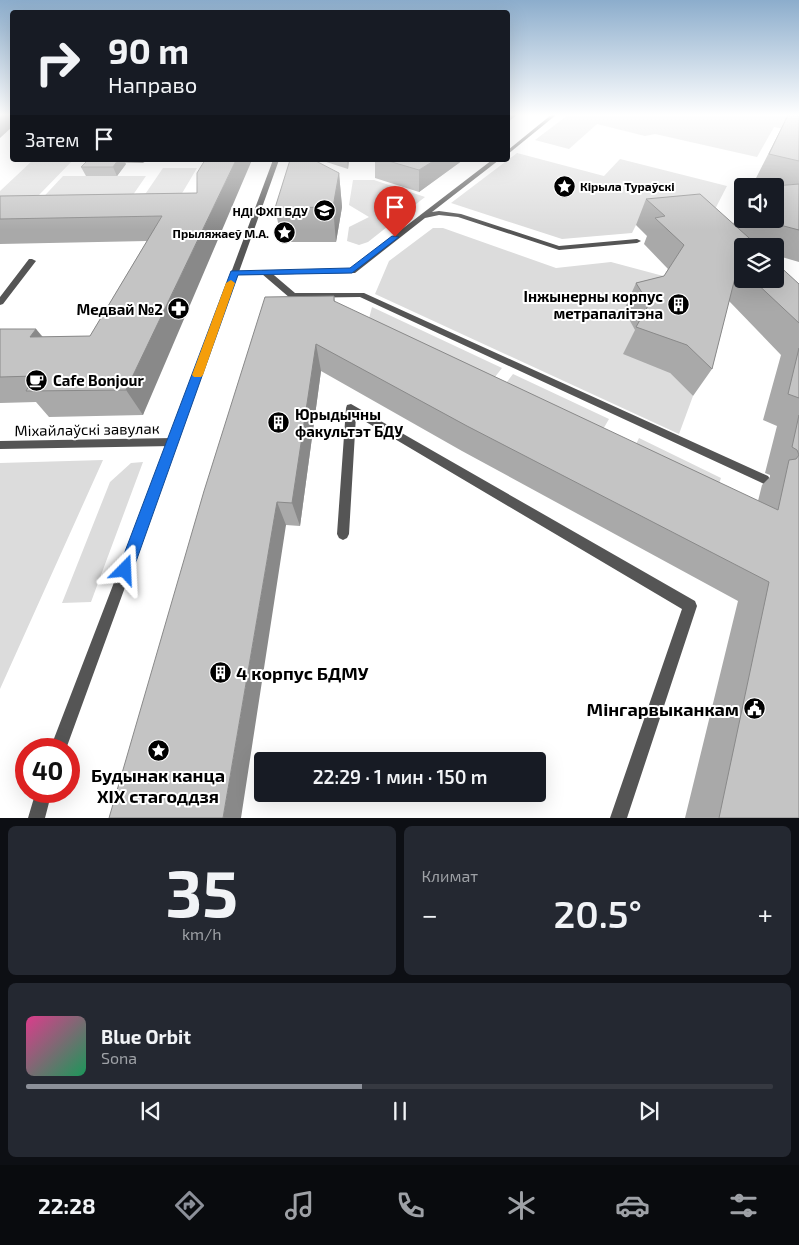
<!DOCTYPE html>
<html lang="ru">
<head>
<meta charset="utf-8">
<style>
	body { margin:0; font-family:"Exo 2",sans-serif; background:#242831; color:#f1f3f6; height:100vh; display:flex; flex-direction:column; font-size:19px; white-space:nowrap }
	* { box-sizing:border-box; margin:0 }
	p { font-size:16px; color:#9ea1a6 }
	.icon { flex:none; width:28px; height:28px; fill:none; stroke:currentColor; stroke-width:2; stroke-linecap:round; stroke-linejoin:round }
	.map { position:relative; height:818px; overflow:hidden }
	.drawer { display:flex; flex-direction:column; gap:8px; padding:8px; background:#0d0f14; flex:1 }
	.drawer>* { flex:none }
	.guide { position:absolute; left:10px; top:10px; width:500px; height:152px; border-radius:5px; box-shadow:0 5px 20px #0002; background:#171b24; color:#f1f3f6; overflow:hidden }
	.tools { position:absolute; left:734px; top:178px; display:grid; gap:10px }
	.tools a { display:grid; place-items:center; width:50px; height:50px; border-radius:5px; background:#171b24; box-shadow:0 5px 20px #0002; font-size:25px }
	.speed { position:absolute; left:15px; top:738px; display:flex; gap:10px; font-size:25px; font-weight:700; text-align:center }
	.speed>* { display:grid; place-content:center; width:65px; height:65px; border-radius:50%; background:#171b24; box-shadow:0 5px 20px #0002; line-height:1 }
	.speed .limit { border:8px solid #d22; background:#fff; color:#111 }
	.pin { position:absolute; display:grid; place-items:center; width:42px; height:42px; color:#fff; margin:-51px -21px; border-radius:50% 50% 50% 0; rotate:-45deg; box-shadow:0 0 5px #0007 }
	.pin .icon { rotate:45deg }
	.me { position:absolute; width:55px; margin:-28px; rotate:21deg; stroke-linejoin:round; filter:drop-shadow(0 0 4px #0008) }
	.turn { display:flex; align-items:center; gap:18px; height:105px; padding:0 15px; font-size:22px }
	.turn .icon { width:65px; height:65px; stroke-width:2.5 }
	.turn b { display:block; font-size:35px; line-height:42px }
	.then { display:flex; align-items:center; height:48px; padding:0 15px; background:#0003; gap:10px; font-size:19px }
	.big { font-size:38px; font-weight:600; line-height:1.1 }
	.drawer .widget { flex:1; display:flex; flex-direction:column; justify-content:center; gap:8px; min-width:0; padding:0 18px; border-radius:8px; background:#242831 }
	.drawer .dial { align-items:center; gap:0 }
	.dial b { font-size:65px; line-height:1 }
	.song { display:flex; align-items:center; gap:15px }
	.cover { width:60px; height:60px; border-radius:8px; background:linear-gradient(135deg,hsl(330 70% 55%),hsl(150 70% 35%)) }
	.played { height:5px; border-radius:2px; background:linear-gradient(90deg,#8c9099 45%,#363941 45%) }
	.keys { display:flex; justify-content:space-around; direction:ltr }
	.heat { display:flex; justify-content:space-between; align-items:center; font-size:28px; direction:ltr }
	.drawer .tiles { flex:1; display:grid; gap:8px; grid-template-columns:1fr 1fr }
	.widget:last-child { grid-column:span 2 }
	.trip { position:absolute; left:254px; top:752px; width:292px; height:50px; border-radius:5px; background:#171b24; box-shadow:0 5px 20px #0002; font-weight:600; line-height:50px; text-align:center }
	.tab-bar { display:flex; height:80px; justify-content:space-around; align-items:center; background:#090b0e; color:#9ea1a6 }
	.tab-bar .icon { width:35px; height:35px }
	.tab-bar .on { color:#8c9099 }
	.tab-bar b { font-size:22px; color:#f1f3f6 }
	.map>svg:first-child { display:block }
</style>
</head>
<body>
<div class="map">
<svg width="799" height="818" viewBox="0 0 799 818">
	<rect width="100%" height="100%" fill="#fff"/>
	<path fill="#dcdcdc" d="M568 115H799V132L774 127 757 157 655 134 645 136 597 124 569 149 535 140Z
		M517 153 604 176 620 159 727 186 711 217 636 225 632 233 562 239 451 203Z
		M33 160H73L39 195 0 196V191Z
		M163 168H197L171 212H133Z
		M63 176H146L126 205 35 206Z
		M353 180H374L425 197 368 242 359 245 347 241 349 227 369 217 349 205Z
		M433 228H443L556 268 611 262 667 277 670 373 693 396 679 434 375 294 389 261Z
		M372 307 502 368 484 391 365 334Z
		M513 374 609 419 595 443 496 396Z
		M639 438 721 478 713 501 629 459Z
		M103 460 0 689V463Z
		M143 462 91 602 62 603 110 482 131 463Z"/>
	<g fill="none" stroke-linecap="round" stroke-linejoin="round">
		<path fill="#555" fill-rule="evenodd" d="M551 115H556L508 154V150Z
			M105 160H145L146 161 143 163 108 162Z
			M492 160H499L432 212 439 211 461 214 559 246 637 239 641 241 637 243 559 250 458 217 439 215 425 218 355 273 235 275 231 273 235 271 350 269Z
			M29 259H32L36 261 3 304 0 305V297Z
			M351 404 695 601 697 606 627 818H610L682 609 356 416 349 534 347 538 343 540 339 538 337 534 346 408 347 405Z"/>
		<path fill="#555" fill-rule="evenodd" d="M262 270H268L295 293H364L768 476 770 479 768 482 764 484 760 482 360 297 290 298 262 274Z"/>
		<path fill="#555" fill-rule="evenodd" d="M173 438 177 439 178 442 177 445 173 446 0 449V441Z"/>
		<path fill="#555" fill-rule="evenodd" d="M273 160H279L178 442 66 749H50L168 442Z
			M36 791H52L45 818H28Z"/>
	</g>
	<path fill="#a9a9a9" d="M788 115H799V262L775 255V246H742V279H775L799 284V818H685L738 601 462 451 321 371 300 526 286 525 109 818 334 296 335 302 758 501 762 485 770 477V475L765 473 777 426 763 420 781 355 729 301 712 369 693 396 670 373 623 354 635 330 624 310 636 283 664 276 668 269 644 244 647 236 636 225 646 199 733 224 742 207V219H775L772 186 754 182Z
		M320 160H349L348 169Z
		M375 160H463L419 192 375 178Z
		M126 164 117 176H86L81 167Z
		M339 173 342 207 336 242H282L275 208Z
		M197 193 143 415 49 417 36 402 0 403V329H36L43 337 90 336 147 241 0 244V196Z"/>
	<path fill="#898989" d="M0 115H12V127L0 138Z
		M508 115H517L508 122Z
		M118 160H124L126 164 117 176 113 167Z
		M236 160H252L143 415 126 390Z
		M347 160H349L348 169Z
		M435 160H463L419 192V170Z
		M339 173 342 207 336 242 333 207Z
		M36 329 56 355 30 337Z
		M316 344 321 371 300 526 292 503Z
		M277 502 286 525 241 818H223Z"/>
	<path fill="#c4c4c4" stroke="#898989" d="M788 115H799V161L769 154Z
		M88 160H118L113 167H81Z
		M205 160H236L126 390 26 391 35 376 0 377V329H36L30 337 90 336 162 216 0 219V196L197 193V173Z
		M290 160H314L339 173 333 207 275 208Z
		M385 160H435L419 170Z
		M799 184V230L757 219H775V186Z
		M700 194 758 246H742V270L738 266 712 369 687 345 636 327 649 304 636 283 664 276 684 245 655 218 665 216 646 199Z
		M775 262 799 284V323L752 279H775Z
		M334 296V301L778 510 789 460 796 459 799 455V818H719L769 582 467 426 316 344 292 503 277 502 223 818H109L204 491 265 297Z
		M799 348V398L788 394Z
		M799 415V455L797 450 792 447Z"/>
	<linearGradient id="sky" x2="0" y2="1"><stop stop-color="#8cadcc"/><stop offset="0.5" stop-color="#fff"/><stop offset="1" stop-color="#fff" stop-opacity="0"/></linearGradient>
	<rect width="799" height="230" fill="url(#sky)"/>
	<path fill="#1a73e8" stroke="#114b97" d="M392 236 399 237 352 273 238 275 133 570 131 575 125 577 120 575 118 570 231 271 350 268Z"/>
	<path fill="#f59e0b" d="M231 280 235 283 203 375 201 377H194L192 375 226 283Z"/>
	<defs>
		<symbol id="sight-disc" viewBox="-11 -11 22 22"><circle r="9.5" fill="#000" stroke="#fff"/><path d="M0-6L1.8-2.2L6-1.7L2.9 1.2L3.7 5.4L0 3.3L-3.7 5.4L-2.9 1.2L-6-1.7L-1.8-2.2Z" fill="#fff"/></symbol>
		<symbol id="university-disc" viewBox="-11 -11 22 22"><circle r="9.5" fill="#000" stroke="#fff"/><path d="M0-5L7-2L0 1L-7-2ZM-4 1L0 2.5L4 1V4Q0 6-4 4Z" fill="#fff"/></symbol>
		<symbol id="building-disc" viewBox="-11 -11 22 22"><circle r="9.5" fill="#000" stroke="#fff"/><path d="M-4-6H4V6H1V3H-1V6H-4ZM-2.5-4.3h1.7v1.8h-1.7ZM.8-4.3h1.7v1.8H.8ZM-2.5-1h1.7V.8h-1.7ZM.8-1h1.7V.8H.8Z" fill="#fff"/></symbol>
		<symbol id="pharmacy-disc" viewBox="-11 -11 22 22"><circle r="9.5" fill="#000" stroke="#fff"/><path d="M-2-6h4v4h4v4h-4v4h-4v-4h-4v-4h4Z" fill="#fff"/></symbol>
		<symbol id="cafe-disc" viewBox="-11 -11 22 22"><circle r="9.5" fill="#000" stroke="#fff"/><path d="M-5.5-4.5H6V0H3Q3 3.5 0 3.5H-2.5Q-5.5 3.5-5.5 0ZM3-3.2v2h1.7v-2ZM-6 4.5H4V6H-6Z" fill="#fff"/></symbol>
		<symbol id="civic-disc" viewBox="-11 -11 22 22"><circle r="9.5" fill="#000" stroke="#fff"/><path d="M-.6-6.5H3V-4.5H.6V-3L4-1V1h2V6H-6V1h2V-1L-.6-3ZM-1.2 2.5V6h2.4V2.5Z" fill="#fff"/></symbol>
	</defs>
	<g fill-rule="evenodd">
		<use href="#sight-disc" x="552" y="174" width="25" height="25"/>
		<use href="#university-disc" x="312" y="198" width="25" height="25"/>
		<use href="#sight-disc" x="272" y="220" width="25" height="25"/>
		<use href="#building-disc" x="666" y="292" width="25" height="25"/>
		<use href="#pharmacy-disc" x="166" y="296" width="25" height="25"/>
		<use href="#cafe-disc" x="24" y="368" width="25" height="25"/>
		<use href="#building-disc" x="266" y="410" width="25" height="25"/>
		<use href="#building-disc" x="208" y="660" width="25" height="25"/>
		<use href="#civic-disc" x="742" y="696" width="25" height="25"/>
		<use href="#sight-disc" x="146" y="738" width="25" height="25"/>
	</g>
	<g text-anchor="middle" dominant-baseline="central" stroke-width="4" stroke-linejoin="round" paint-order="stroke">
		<g font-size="12" font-weight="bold" fill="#000" stroke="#fff" text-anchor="end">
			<text x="580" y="186" text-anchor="start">Кірыла Тураўскі</text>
			<text x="308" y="211">НДІ ФХП БДУ</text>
			<text x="269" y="233">Прыляжаеў М.А.</text>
		</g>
		<g font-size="15" font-weight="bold" fill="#000" stroke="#fff" text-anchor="end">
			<text x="663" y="296">Інжынерны корпус<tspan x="663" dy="17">метрапалітэна</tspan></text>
			<text x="163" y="309">Медвай №2</text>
			<text x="53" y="380" text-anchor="start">Cafe Bonjour</text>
			<text x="295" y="414" text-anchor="start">Юрыдычны<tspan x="295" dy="17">факультэт БДУ</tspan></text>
		</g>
		<g font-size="15" fill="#000" stroke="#fff">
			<text transform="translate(87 429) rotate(-1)">Міхайлаўскі завулак</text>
		</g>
		<g font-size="18" font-weight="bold" fill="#000" stroke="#fff" text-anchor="start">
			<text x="236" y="673">4 корпус БДМУ</text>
			<text x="739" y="709" text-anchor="end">Мінгарвыканкам</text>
			<text x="158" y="775" text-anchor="middle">Будынак канца<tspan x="158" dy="21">XIX стагоддзя</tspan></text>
		</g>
	</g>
</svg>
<div class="tools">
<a><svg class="icon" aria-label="sound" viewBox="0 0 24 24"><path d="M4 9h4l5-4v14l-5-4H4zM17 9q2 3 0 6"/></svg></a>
<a><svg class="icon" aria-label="layers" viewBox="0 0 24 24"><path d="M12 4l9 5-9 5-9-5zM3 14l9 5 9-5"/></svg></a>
</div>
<div class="speed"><div class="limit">40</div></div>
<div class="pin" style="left:395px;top:237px;background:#d93025"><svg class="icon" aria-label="arrive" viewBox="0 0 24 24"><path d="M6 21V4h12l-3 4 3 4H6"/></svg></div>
<svg class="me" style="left:125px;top:570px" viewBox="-20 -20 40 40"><path d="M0-17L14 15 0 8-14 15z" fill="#1a73e8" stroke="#fff" stroke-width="4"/></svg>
<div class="trip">22:29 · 1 мин · 150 m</div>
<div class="guide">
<div class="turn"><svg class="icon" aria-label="right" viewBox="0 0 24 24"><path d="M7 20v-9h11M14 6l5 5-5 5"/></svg><div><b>90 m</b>Направо</div></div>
<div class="then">Затем<svg class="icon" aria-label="arrive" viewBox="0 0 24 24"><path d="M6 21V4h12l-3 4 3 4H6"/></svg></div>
</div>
</div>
<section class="drawer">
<div class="tiles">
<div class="widget dial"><b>35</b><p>km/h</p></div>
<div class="widget"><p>Климат</p>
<div class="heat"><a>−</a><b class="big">20.5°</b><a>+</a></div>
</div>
<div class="widget">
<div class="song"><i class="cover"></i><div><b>Blue Orbit</b><p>Sona</p></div></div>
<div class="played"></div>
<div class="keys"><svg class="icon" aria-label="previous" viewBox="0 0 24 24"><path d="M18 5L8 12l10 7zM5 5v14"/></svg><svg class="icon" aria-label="pause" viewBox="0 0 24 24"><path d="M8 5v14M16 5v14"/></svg><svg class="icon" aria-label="next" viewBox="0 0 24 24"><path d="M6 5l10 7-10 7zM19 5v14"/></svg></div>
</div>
</div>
</section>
<nav class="tab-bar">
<b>22:28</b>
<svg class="icon on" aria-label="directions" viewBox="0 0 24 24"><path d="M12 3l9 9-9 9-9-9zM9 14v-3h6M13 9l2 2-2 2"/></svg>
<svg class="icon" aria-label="music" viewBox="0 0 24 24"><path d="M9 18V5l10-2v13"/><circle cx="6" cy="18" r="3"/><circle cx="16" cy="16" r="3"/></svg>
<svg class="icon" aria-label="phone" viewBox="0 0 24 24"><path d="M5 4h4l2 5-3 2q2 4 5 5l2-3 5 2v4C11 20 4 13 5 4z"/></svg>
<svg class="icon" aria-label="climate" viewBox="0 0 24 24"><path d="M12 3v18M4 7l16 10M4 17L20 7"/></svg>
<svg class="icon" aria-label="car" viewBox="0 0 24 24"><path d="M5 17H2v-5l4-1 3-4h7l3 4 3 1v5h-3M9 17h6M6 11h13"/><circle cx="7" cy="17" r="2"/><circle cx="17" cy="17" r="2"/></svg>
<svg class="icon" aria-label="filters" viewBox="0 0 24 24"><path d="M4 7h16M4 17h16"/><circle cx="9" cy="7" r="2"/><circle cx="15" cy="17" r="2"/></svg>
</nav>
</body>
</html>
